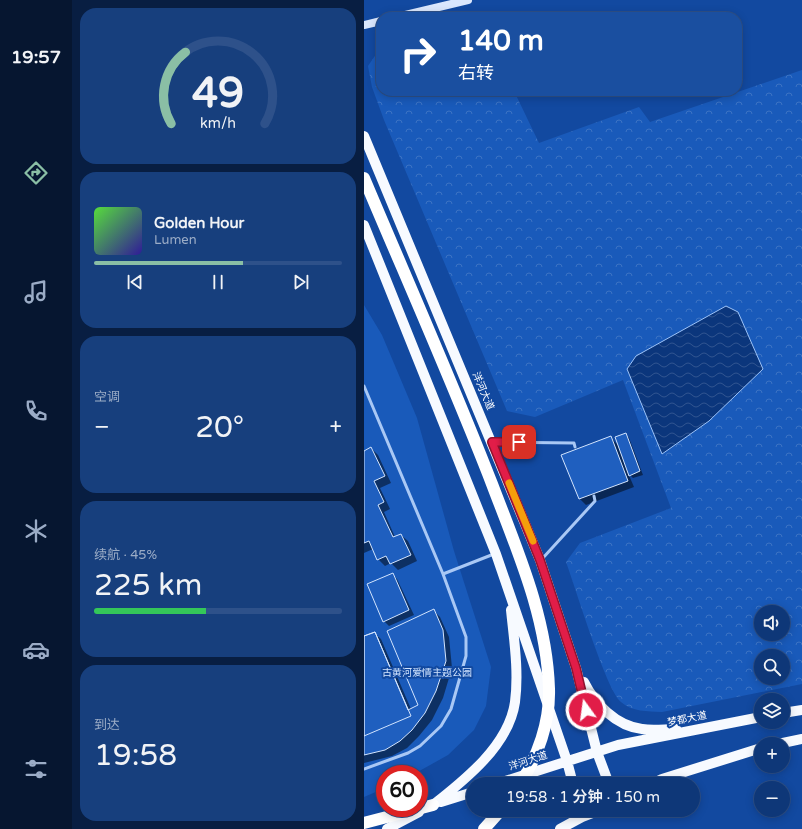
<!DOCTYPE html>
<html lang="zh">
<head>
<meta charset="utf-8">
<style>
	body { margin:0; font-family:"Varela Round","Noto Sans SC",sans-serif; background:#173f7d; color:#f1f3f6; height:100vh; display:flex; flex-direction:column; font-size:15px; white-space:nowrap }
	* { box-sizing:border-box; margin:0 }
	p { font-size:13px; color:#9bacc6 }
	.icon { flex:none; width:22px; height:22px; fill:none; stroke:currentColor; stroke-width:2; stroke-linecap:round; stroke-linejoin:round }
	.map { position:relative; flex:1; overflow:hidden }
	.details { display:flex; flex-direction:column; gap:8px; padding:8px; background:#081e42; width:292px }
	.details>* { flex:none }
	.banner { position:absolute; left:12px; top:12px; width:366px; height:84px; border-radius:16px; box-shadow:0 2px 10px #0003,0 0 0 1px #2e518a; background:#1a4fa0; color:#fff; overflow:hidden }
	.fabs { position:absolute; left:390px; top:605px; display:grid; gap:8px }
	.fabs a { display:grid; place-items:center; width:36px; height:36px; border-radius:50%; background:#0e3778; box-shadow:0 2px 10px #0003,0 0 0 1px #2e518a; font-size:20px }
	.speed { position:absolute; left:12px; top:765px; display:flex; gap:8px; font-size:20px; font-weight:700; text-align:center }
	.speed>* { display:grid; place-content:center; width:52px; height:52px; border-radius:50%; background:#0e3778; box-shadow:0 2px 10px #0003,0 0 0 1px #2e518a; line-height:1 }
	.speed .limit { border:6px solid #d22; background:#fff; color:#111 }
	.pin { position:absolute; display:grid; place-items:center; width:34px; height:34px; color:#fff; margin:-17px; border-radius:8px; box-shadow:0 2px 6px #0006 }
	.me { position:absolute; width:44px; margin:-22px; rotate:346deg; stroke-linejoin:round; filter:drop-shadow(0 0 3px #0008) }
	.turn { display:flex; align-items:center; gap:14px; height:84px; padding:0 16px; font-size:18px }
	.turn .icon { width:52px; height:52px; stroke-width:2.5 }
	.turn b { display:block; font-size:28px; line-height:34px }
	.big { font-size:30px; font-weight:600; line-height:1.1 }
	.details .widget { flex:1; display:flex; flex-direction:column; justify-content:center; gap:6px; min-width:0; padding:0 14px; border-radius:16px; background:#173f7d }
	.details .dial { align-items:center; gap:0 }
	.dial svg { height:104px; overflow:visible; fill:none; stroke:#2e518a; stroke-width:7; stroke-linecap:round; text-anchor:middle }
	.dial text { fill:#f1f3f6; stroke:none }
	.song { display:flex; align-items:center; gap:12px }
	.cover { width:48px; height:48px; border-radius:6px; background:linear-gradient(135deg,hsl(110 70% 55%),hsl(250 70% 35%)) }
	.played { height:4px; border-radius:2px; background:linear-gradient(90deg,#8abfa5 60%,#2e518a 60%) }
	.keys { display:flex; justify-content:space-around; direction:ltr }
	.heat { display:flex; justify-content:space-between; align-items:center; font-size:22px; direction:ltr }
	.charge { height:6px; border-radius:3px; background:linear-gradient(90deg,#34c759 45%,#2e518a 0) }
	.trip { position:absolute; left:102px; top:777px; width:234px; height:40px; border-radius:20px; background:#0e3778; box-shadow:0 2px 10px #0003,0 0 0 1px #2e518a; font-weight:600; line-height:40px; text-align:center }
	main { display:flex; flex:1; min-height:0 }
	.dock { display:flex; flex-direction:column; width:72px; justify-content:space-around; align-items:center; background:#061630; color:#9bacc6 }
	.dock .icon { width:28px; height:28px }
	.dock .on { color:#8abfa5 }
	.dock b { font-size:18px; color:#f1f3f6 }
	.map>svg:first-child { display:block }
</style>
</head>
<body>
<main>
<nav class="dock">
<b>19:57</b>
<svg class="icon on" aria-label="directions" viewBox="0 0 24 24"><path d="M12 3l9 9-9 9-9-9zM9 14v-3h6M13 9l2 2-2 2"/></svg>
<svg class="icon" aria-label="music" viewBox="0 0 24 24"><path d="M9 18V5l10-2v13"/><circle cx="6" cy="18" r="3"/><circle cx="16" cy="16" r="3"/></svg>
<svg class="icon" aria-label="phone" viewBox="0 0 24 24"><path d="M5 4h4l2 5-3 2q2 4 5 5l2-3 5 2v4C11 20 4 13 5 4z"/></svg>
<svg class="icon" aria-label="climate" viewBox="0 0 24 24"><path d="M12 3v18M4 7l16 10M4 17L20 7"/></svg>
<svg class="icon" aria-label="car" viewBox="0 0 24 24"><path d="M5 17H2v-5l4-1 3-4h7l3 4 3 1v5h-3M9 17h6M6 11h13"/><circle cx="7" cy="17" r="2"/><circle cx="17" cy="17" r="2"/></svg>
<svg class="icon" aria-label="filters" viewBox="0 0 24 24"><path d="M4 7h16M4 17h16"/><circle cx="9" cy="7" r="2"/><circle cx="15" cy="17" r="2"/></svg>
</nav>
<section class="details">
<div class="widget dial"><svg viewBox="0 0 100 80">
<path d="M14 69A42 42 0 1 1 86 69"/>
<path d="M14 69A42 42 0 0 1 25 14" stroke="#8abfa5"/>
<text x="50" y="56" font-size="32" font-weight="700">49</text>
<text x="50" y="72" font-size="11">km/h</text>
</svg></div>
<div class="widget">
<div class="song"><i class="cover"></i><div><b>Golden Hour</b><p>Lumen</p></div></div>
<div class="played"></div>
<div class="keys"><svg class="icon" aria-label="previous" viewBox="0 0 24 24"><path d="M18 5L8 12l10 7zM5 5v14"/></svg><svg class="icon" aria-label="pause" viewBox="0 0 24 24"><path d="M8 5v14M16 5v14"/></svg><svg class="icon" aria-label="next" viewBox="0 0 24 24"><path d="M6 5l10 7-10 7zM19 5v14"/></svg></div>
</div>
<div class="widget"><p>空调</p>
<div class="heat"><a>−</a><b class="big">20°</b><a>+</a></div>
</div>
<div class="widget"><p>续航 · 45%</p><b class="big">225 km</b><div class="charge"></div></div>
<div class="widget"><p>到达</p><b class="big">19:58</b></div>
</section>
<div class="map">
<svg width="438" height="829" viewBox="0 0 438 829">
	<defs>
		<pattern id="forest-crowns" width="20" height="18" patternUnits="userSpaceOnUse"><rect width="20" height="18" fill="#195aba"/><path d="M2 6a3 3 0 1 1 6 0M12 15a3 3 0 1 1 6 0" fill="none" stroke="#3c73c4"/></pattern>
		<pattern id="water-waves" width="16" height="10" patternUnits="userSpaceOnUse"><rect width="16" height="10" fill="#0b367c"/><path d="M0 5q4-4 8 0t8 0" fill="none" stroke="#305490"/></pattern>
	</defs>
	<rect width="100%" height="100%" fill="#1249a0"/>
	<path fill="url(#forest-crowns)" fill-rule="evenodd" d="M17 47V91H150L175 143 275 107 286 122 438 70V684L298 712C284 711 268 712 257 702 242 690 211 586 202 562L216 543 307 508 259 380 171 417 143 411 20 120 8 87 4 66ZM397 612H419V634H397ZM397 656H419V678H397Z"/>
	<path fill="#195aba" d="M0 305 18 335 53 418 90 551 127 667 122 706 110 730 84 755 50 774H21V788L0 797Z"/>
	<path fill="url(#water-waves)" stroke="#9bc2f8" d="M362 306 374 312 399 369 345 421 298 454 263 369 272 356Z"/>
	<path fill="#0007" d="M262 434 265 438 279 475 269 478 264 473 270 487 222 505 216 499 246 437 255 446Z
		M7 448 14 455 27 483 16 488 26 509 20 512 31 537 37 535 44 541 53 561 34 570 27 563 21 566 14 559 9 549 0 553V452Z
		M28 574 33 579 50 615 25 626 20 621Z
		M69 610 76 617 85 637 88 668 79 698 68 720 55 736 43 748 28 756 0 763V637L10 633 17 639 47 709 56 705Z"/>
	<path fill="#1f5fbf" stroke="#d2e4fe" d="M262 433 276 471 265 476 251 437Z
		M247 436 264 481 215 499 197 455Z
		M7 447 21 476 10 481 20 502 14 505 29 537 37 534 47 555 26 564 22 556 13 560 5 541 0 543V451Z
		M29 573 45 610 19 622 3 584Z
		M70 609 79 630 82 661 72 691 61 713 48 730 36 741 21 750 0 755V636L11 632 44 710 54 705 23 631Z
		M11 632 47 716 0 736V636Z"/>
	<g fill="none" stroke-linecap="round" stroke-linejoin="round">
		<path stroke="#a9c8f5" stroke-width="3" d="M0 386 79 574 130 554
			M130 442 210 443 211 447
			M178 559 231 501 230 496
			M0 769 44 753 56 746 77 726 87 709 102 656V637L79 574"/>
		<path stroke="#dae7fd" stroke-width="8" d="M33 17 104 0
			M0 25 17 21"/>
		<path stroke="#f7faff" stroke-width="10" d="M0 136 176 560 212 668 233 752 245 784
			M0 225 132 554 203 761 209 784
			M220 682C231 704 252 726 278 729 289 731 301 729 312 729
			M419 713 438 710
			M414 744 438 739
			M132 784 254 745 397 717
			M288 784 298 779 397 748
			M77 802 109 792
			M69 805C101 780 145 745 151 702 155 671 150 640 147 610
			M23 829 55 812
			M196 829 218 817 236 810"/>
		<path stroke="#fff" stroke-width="12" d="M0 823 69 805
			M120 829 137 810"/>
		<path stroke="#fff" stroke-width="12" d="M0 178C43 280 88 381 128 484 153 550 183 617 185 689 186 722 174 756 156 784"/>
	</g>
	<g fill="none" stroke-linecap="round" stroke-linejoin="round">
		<defs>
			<path id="route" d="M155 442H128L176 560 212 668 222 710"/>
		</defs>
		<use href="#route" stroke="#92132f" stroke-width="10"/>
		<use href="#route" stroke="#e11d48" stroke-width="7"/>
		<path stroke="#f59e0b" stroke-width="7" d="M145 483 169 541"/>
	</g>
	<g text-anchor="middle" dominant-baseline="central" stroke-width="4" stroke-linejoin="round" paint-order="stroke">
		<g font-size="10" fill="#fff" stroke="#1249a0">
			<text transform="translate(119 391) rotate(67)">洋河大道</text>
			<text transform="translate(323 719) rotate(-11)">梦都大道</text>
			<text transform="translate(164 761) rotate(-18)">洋河大道</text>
		</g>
		<g font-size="10" fill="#d2e4fe" stroke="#1249a0">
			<text x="63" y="673">古黄河爱情主题公园</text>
		</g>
	</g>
</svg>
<div class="fabs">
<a><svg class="icon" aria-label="sound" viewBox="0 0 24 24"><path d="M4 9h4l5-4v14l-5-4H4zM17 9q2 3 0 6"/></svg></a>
<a><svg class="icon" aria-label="search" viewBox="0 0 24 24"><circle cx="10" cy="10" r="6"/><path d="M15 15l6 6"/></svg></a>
<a><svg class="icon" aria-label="layers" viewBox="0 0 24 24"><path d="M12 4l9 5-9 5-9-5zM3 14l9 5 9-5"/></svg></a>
<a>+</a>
<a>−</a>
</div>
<div class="speed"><div class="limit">60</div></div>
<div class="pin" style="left:155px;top:442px;background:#d93025"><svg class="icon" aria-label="arrive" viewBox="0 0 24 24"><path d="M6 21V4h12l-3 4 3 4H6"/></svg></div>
<svg class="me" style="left:222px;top:710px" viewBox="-20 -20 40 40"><circle r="17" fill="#e11d48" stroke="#fff" stroke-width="3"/><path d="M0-11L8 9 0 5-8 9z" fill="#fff"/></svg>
<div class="trip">19:58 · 1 分钟 · 150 m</div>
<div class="banner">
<div class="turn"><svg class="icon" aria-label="right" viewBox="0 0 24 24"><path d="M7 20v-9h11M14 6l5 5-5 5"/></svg><div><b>140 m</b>右转</div></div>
</div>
</div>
</main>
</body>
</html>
